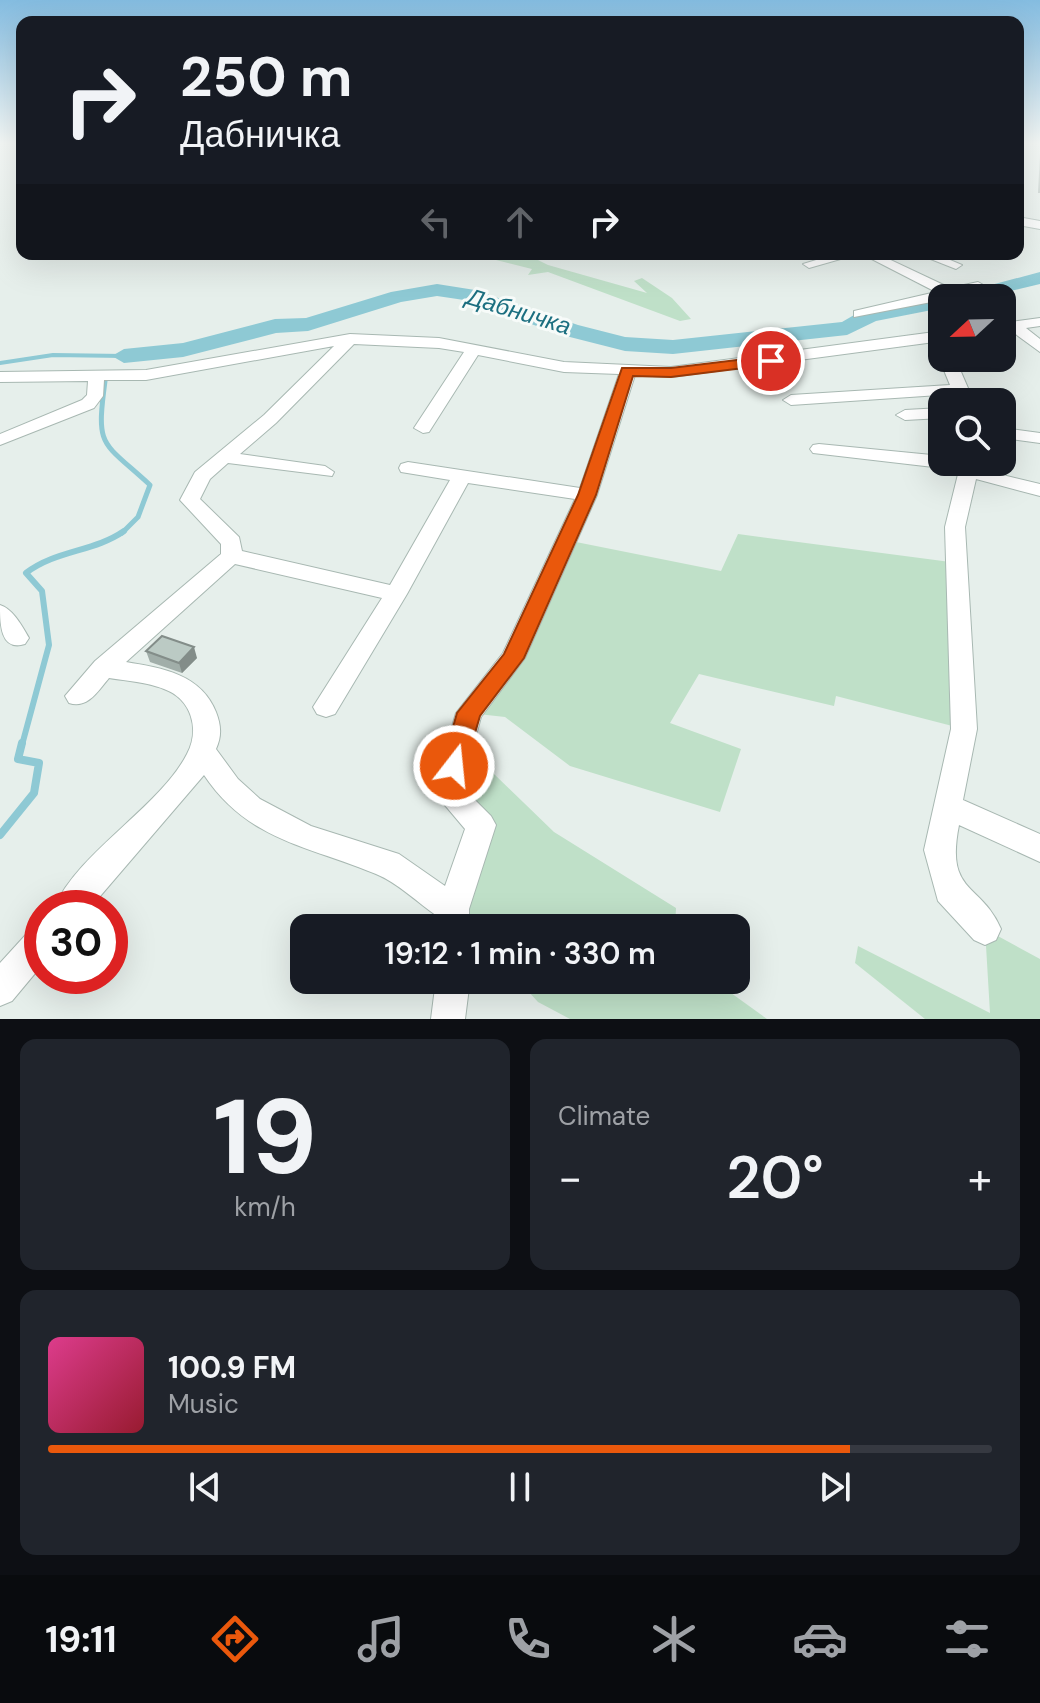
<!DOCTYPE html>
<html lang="en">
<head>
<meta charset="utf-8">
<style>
	body { margin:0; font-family:"DM Sans",sans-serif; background:#20242c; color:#f1f3f6; height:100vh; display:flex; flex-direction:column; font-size:30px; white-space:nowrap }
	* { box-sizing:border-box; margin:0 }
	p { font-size:26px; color:#9ea1a6 }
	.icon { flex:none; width:44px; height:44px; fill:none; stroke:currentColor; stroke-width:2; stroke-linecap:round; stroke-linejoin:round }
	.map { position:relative; height:1019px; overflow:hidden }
	.drawer { display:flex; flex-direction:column; gap:20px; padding:20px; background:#0d0f14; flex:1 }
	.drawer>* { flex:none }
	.hud { position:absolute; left:16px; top:16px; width:1008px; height:244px; border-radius:16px; box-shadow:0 8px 32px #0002; background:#171b24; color:#f1f3f6; overflow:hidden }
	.needle { width:52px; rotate:248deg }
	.fabs { position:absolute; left:928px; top:284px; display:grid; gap:16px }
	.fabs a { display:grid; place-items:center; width:88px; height:88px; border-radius:16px; background:#171b24; box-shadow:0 8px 32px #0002; font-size:40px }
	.speed { position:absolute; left:24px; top:890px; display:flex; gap:16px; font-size:40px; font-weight:700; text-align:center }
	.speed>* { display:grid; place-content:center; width:104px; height:104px; border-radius:50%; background:#171b24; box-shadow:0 8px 32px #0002; line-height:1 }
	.speed .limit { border:12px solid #d22; background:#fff; color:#111 }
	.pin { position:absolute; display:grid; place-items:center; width:68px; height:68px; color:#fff; margin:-34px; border:4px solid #fff; border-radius:50%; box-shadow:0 2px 8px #0007 }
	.me { position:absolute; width:88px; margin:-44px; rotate:16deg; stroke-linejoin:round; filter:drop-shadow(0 0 6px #0008) }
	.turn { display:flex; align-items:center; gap:28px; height:168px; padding:0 32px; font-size:36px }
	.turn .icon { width:104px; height:104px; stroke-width:2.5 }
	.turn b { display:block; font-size:56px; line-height:68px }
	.lanes { display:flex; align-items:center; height:76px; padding:0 32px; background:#0003; justify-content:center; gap:40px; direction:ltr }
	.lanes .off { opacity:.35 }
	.big { font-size:60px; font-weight:600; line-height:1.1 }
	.drawer .card { flex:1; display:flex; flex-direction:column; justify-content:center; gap:12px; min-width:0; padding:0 28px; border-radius:16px; background:#20242c }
	.drawer .dial { align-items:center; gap:0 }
	.dial b { font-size:104px; line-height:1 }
	.song { display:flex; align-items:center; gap:24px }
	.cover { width:96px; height:96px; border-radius:12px; background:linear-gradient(135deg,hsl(330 70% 55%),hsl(350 70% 35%)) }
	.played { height:8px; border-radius:4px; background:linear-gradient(90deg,#ea580c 85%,#363941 85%) }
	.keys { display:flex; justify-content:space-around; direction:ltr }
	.heat { display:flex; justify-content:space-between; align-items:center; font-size:44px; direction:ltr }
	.drawer .tiles { flex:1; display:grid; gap:20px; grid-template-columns:1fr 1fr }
	.card:last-child { grid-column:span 2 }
	.trip { position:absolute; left:290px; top:914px; width:460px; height:80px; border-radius:16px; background:#171b24; box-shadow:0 8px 32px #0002; font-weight:600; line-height:80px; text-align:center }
	.tab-bar { display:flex; height:128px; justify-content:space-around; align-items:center; background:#090b0e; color:#9ea1a6 }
	.tab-bar .icon { width:56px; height:56px }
	.tab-bar .current { color:#ea580c }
	.tab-bar b { font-size:36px; color:#f1f3f6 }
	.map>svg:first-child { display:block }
</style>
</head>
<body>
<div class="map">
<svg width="1040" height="1019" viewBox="0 0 1040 1019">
	<rect width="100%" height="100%" fill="#e6efeb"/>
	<path fill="#bfe0c8" d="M472 254H526L548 265 647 293 634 281 642 278 672 298 691 319 680 321 548 272 528 275 532 269Z
		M738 534 958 563 964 729 836 696 834 706 699 674 670 723 741 749 720 812 570 766 505 717 469 713 513 658 566 540 721 571Z
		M461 742 554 832 676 908 675 928H470L453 909 481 825 447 791Z
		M985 929 1040 959V1019H925L855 963 858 946 990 1013Z
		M518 980H713L767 1019H570L538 1002Z"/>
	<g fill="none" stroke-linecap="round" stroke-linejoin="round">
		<path stroke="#8ec9d4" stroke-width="4" d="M0 363 53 355 124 356"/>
		<path stroke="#8ec9d4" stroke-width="5" d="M105 381C96 449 101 440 150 485L138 517 122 533"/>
		<path stroke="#8ec9d4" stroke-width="6" d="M22 745 49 645 42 591 26 573C56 550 94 552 124 531"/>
		<path stroke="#8ec9d4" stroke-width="8" d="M0 835 34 793 39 763 18 759 22 743"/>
		<path fill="#8ec9d4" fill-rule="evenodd" d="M1040 272V284L981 298H942V308L876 321 847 335 673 354 625 351 562 335 464 300 437 296 401 302 308 331 276 333 183 357 124 363 112 356 124 349 183 343 275 319 306 318 391 292 437 284 475 290 578 325 625 337 673 340 842 322 861 311 946 297Z"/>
		<defs>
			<path id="minor" d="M1018 217 1040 221V229L1018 225Z
				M836 254H858L809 268 803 264Z
				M862 254H878L950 288 978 282 985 286 952 298 854 317V311L936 292Z
				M918 254H936L962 265 956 269Z
				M1040 318V326L1026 328 1040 339V352L1010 330 1002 331V323Z
				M942 331V341L671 377 635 375 597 495 525 658 481 717 462 787 491 816 496 825 469 909V928H437V916C418 903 398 883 376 874 309 846 248 841 204 775L90 908H54C78 852 160 807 187 754 200 730 192 699 164 689 147 682 127 681 109 678 98 691 88 709 69 703L65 696 95 661 221 554V544L180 500 195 472 264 415 334 346 146 380H104L103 396 94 408 0 445V434L82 400 87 395 88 381 0 382V372L146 370 350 334 439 338 564 362 671 367ZM354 344 439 348 464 352 414 428 423 433 429 432 478 355 564 372 619 374 580 488 408 462 401 464 399 468 401 472 450 480 390 585 242 551 239 537 200 499 210 479 228 463 332 476 334 472 325 466 240 454 276 423ZM468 483 575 499 503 653 456 713 433 791 465 829 445 886 399 854 311 826 260 799 238 779 216 749C222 736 221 725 216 712 201 674 162 668 126 662L235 564 382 598 313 707 317 714 326 717 335 714 407 594Z
				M942 355V358H955L974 402H958L954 394 791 405 783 400 791 395 950 385 939 358Z
				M942 408V418L905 420 896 415 905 410Z
				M1002 428 1040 433V443L1002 438Z
				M819 444 942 456V462H951L942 468 813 453 810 449 813 445Z
				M961 462H979L978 469 1040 484V496L976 479 965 527 977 729 963 800 1040 834V862L959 825C945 895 981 882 1001 929L996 940 985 945 974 940 938 901 924 850 951 729 945 527Z
				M0 605C13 609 22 626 29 638L25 644C0 652 0 623 0 605Z
				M42 924V965L12 1001 0 1006V963L31 929Z
				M436 980H470L465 1019H431Z"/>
		</defs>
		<use href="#minor" stroke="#a8b8b2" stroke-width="2"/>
		<use href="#minor" fill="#fff" fill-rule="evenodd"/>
	</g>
	<path fill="#a1aea9" d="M1040 153V193H1038Z
		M146 651 197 658 182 673 150 662Z"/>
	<path fill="#838d89" d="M194 647 197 658 182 673 179 663Z"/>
	<path fill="#bbcac4" stroke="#838d89" stroke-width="2" d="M162 636 194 647 179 663 146 651Z"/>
	<linearGradient id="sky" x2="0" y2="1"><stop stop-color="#84bce0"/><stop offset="0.5" stop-color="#f4f8f6"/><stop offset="1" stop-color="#f4f8f6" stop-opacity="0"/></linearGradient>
	<rect width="1040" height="286" fill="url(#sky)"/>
	<path fill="#ea580c" stroke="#983908" stroke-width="2" d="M771 356 778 361 776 364 671 377 633 376 596 495 524 658 480 716 463 774 454 777 445 774 442 766 457 713 504 654 578 495 622 368H671Z"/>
	<g text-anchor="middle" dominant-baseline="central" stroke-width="6" stroke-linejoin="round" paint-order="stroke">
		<g font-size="24" font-style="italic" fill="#1c6f80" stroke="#f7fbf9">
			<text transform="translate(519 311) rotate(17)">Дабничка</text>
		</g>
	</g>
</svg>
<div class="fabs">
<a><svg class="needle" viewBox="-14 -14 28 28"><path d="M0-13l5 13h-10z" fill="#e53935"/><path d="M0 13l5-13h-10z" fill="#9ea1a6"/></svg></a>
<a><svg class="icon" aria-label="search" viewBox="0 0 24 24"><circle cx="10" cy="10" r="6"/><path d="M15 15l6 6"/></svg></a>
</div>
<div class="speed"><div class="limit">30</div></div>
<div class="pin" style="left:771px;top:361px;background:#d93025"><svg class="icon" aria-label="arrive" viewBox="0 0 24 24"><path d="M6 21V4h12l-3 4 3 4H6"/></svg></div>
<svg class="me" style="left:454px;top:766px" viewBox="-20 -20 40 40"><circle r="17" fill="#ea580c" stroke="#fff" stroke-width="3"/><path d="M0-11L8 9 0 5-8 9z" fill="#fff"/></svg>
<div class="trip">19:12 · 1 min · 330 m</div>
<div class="hud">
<div class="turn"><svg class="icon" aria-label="right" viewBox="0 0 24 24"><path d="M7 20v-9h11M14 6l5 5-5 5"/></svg><div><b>250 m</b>Дабничка</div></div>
<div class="lanes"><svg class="icon off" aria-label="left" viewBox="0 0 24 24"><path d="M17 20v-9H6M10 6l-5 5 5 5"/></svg><svg class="icon off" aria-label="ahead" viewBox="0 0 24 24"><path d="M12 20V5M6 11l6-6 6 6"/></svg><svg class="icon" aria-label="right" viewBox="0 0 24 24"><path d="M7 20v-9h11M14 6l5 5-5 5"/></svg></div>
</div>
</div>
<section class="drawer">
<div class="tiles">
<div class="card dial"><b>19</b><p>km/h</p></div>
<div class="card"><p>Climate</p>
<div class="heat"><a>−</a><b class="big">20°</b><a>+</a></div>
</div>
<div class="card">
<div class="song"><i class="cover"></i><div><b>100.9 FM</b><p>Music</p></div></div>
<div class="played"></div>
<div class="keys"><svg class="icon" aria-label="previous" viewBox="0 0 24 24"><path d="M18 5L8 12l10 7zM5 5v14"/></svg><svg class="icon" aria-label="pause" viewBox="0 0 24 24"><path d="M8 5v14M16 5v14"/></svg><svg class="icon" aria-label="next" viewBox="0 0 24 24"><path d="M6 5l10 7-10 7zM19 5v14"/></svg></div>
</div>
</div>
</section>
<nav class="tab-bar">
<b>19:11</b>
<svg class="icon current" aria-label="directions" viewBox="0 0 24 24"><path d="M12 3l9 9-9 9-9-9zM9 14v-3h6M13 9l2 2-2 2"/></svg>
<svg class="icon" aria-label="music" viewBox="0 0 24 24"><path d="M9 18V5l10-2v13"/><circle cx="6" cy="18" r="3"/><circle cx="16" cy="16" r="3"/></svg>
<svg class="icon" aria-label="phone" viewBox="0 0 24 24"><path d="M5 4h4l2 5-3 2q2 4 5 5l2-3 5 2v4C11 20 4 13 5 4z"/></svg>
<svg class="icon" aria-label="climate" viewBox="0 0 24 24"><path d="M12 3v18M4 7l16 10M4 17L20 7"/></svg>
<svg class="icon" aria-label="car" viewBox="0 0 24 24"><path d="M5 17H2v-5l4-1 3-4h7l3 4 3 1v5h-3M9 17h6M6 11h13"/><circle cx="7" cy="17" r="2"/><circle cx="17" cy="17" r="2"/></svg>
<svg class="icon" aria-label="filters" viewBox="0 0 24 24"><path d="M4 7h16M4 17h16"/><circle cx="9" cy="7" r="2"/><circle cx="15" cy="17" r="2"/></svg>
</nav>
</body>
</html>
